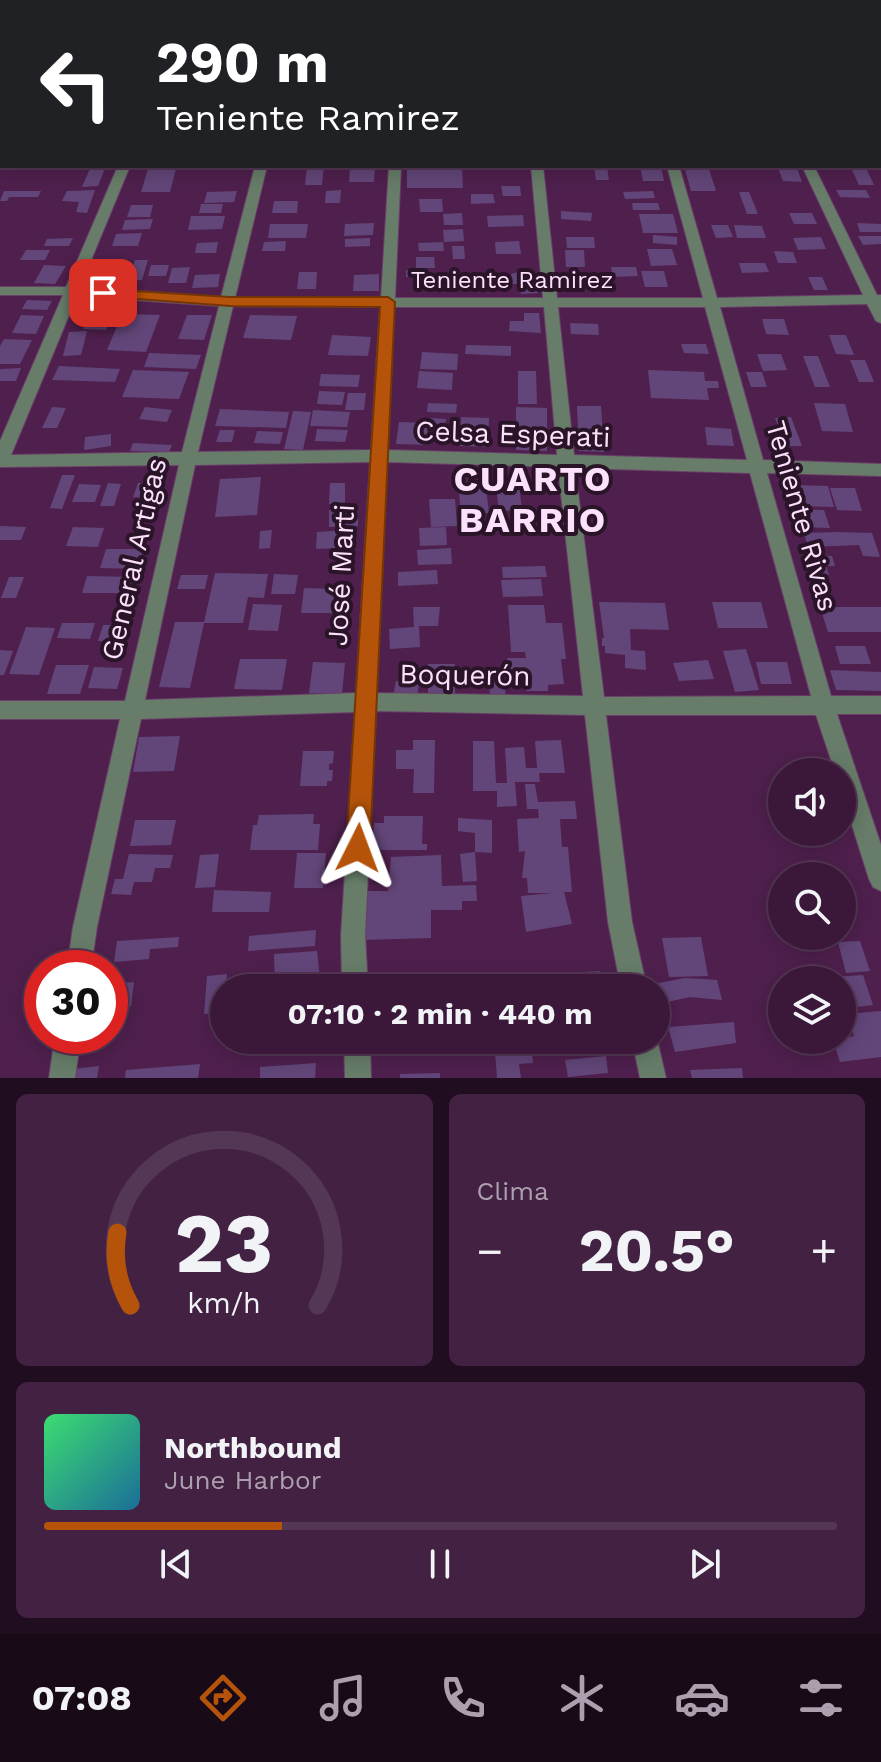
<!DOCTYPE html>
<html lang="es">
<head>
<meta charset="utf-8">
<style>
	body { margin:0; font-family:"Work Sans",sans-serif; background:#422142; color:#f1f3f6; height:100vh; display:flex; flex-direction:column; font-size:30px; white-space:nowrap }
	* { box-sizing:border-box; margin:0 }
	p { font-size:26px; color:#aca0af }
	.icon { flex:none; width:44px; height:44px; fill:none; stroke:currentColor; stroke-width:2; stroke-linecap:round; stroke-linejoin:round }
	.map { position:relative; height:1078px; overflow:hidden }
	.sheet { display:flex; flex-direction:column; gap:16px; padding:16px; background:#200d20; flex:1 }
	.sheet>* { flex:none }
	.hud { position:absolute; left:0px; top:0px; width:882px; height:168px; box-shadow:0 4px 20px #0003,0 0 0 2px #543754; background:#202124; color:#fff; overflow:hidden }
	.controls { position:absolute; left:768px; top:758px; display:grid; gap:16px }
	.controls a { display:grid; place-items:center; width:88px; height:88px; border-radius:50%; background:#3b183a; box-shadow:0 4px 20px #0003,0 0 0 2px #543754; font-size:40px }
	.speed { position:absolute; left:24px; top:950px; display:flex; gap:16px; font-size:40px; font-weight:700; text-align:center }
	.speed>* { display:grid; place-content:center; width:104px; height:104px; border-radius:50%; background:#3b183a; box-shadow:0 4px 20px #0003,0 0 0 2px #543754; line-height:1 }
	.speed .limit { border:12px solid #d22; background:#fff; color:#111 }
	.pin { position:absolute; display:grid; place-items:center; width:68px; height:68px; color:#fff; margin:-34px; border-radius:16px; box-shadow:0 4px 12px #0006 }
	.me { position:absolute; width:88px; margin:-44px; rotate:3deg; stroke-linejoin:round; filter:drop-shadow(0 0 6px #0008) }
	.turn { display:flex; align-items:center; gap:28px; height:168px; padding:0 24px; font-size:36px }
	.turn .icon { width:104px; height:104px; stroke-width:2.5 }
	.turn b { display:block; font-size:56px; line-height:68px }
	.big { font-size:60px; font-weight:700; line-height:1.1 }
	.sheet .card { flex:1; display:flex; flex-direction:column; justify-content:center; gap:12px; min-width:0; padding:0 28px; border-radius:12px; background:#422142 }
	.sheet .dial { align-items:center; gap:0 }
	.dial svg { height:208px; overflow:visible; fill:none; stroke:#543754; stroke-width:7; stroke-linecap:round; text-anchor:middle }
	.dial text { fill:#f1f3f6; stroke:none }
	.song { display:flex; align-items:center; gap:24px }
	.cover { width:96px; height:96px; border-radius:12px; background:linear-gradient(135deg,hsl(140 70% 55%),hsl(200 70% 35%)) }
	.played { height:8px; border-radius:4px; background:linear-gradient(90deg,#b45309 30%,#543754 30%) }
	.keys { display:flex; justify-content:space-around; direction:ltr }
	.heat { display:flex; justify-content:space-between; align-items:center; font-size:44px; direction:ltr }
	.sheet .tiles { flex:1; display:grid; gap:16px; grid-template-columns:1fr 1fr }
	.card:last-child { grid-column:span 2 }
	.trip { position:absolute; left:210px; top:974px; width:460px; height:80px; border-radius:40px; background:#3b183a; box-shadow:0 4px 20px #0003,0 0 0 2px #543754; font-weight:700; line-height:80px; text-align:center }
	.tab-bar { display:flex; height:128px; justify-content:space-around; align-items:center; background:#180a17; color:#aca0af }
	.tab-bar .icon { width:56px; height:56px }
	.tab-bar .selected { color:#b45309 }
	.tab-bar b { font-size:36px; color:#f1f3f6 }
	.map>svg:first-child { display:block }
</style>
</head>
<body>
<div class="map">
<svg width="881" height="1078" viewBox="0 0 881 1078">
	<rect width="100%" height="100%" fill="#4f204e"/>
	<path fill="#624679" d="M91 166H106L98 186 82 187Z
		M324 166 322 185H305L307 167Z
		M407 166H462L463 188H407Z
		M640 166H661L664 181H643Z
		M684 166H708L716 191H691Z
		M350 167H375L374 182H349Z
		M594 167H607L609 180H596Z
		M778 168H797L802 182 783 181Z
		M148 169H176L170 192H141Z
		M852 170H867L874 185H859Z
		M501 186H520L521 196H503Z
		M95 190 87 213 76 212 79 202 62 201 67 191Z
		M341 190 340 203H325L326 191Z
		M836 190H866L870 198 840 197Z
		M4 191H41L38 197H9L7 201H0Z
		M237 191 234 202 204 203 207 192Z
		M653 191 655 198 625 199 623 192Z
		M739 192H749L758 214H747Z
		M471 194H493L495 203 471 204Z
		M419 199H442L443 212H420Z
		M274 201H298L297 213H272Z
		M632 203H658L660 210H633Z
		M201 204H223L221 213H199Z
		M131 205H153L150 217H127Z
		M561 211 592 213 591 221 561 219Z
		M462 213 463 225H444L443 214Z
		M789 213H812L817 224H794Z
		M639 214H673L678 233H643Z
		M523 215 524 226 488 227 487 216Z
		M191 216H225L222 229 188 230Z
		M153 219 150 229 122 230 125 220Z
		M374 223 373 235 344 236 345 224Z
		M857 223 881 224V232H860Z
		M270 224H308L306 238H268Z
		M711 225H728L733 237 716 238Z
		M734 225 762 226 766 238H737Z
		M463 229 464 241 444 242 443 230Z
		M142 233 138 246H112L116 234Z
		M653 235 677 237V245L653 243Z
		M858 236H881V244L863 245Z
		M566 237H594L595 248H567Z
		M821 237 826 249 798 250 793 238Z
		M73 238 69 246H44L47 239Z
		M370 238V246L345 247V239Z
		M286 241 285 251H262L264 242Z
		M519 241 521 254H496L495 242Z
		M218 242 216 253H195L197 243Z
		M443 242 444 251H419L418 243Z
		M452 246H464L465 259H453Z
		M647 249H672L677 265 651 266Z
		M26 250H50L45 260H20Z
		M565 250H584L585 267H566Z
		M774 251 793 252 797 263H778Z
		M416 257H434L435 268H427V277H406V270H416Z
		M135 260H148L142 280 129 281Z
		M739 263H765L769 272 742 273Z
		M44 265 66 266 55 284 34 283Z
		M151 265H169L166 276H148Z
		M190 267 186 283H168L172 268Z
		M611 267H636L638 276 613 277Z
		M641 271H664L668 287H645Z
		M299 272H317L316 289H297Z
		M518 272H534L538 293 521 294 519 284H512L511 274Z
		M573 272H588L590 283H575Z
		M489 273 490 286 443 287 442 274Z
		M220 274 218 287 192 288 195 275Z
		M379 274V291H353L354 275Z
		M808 277H822L828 290H814Z
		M27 300 52 301 47 310 22 309Z
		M524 313H539L541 333 509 331 510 321H524Z
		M122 314 160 315 146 352 107 350Z
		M21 315 44 316 36 334 12 333Z
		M187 315H212L204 340 178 339Z
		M250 315 297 316 291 340 243 338Z
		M89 316H112L106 330 83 329Z
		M762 319H784L789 335 766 334Z
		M570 323 598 324 599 335 571 334Z
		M87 331 81 355 63 356 69 332Z
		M332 335 371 337 368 356 328 355Z
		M829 335H846L854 355 836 354Z
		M4 339 32 340 20 364H0V346Z
		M681 344H706L709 354 684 353Z
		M466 345 511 346V356L465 354Z
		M422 352 458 354 457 370 420 369Z
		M149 353 201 355 196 369 144 367Z
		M757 354H781L787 370 763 371Z
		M803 356H818L830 387H815Z
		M850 360H865L874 382H859Z
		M59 366 120 369 115 382 52 380Z
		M21 368 16 381H0V369Z
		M133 370 189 372 179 399 122 397Z
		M648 370 704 372 705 381H718L719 388H707L709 400 651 398Z
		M419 371 453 373 452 390 417 388Z
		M518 371H536L537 404H518Z
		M746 372H762L767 387H751Z
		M321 374 360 375 358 387 319 386Z
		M319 391 345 392 342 405 317 404Z
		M348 393H366L364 410H345Z
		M428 403 457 404 456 413 427 412Z
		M814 403 845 404 853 432 822 431Z
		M577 406H601L604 452 579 451Z
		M52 407 66 408 57 428H42Z
		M145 407 172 410 167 422 139 419Z
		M516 407 547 408V451L516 450Z
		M220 409 289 412 286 428 215 426Z
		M313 410 350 412 347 427 310 426Z
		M293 411 311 412 303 450 284 449Z
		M461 417 489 418 488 447 460 446Z
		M791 417 802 446H786L775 418Z
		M430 418 446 419 444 437 429 436Z
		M399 422 428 423 426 445 396 444Z
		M705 427 731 429 734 446 707 445Z
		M317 429 348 430 345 442 315 441Z
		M220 430H235L232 442H216Z
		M257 431 283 432 280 444 254 443Z
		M111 434V446L84 450 85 437Z
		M133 443 172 445 169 452 130 451Z
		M62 475H75L62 509 50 508Z
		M261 477 257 515 215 517 220 479Z
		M518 477 522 510 499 511 495 478Z
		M485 481 489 513 461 514 458 482Z
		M108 483 121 484 114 506H100Z
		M138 483H154L149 498 133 497Z
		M330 483H345V504H329Z
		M79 484 101 485 95 502H72Z
		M790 485 828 486 834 507 796 506Z
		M830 488H855L862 511 837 510Z
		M429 499H455L457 526 431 527Z
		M358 509V526L329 527V510Z
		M793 509 824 510 830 528 798 527Z
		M0 526 26 527 21 540H0Z
		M73 527 104 528 98 547 66 546Z
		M446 527 447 545 420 546 419 528Z
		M272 530 270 548 259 549 260 531Z
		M345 530V548L316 549 317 532Z
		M838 532 872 533 880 557 863 556 859 545 808 547 804 533Z
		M451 548 452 564 418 565 417 550Z
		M106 549H143L138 569 100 568Z
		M803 555 832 556 835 566H826L829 575H809Z
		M545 566 547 577 503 578 502 567Z
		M437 570 438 584 398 586V572Z
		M215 573 268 574 264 598 248 597 243 623H204L190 688 159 687 175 622H204Z
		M274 574 298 575 295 594H271Z
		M181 575H208L205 589H177Z
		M87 576 132 577 127 593H82Z
		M9 577H24L16 598H1Z
		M541 579 543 596 503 597 501 580Z
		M304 588 335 589 332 613H301Z
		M599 602 665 603 669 630 630 629 631 650 645 651 646 670 625 668V655L605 653V646H602V638H604Z
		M712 602H761L768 628H718Z
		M253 604 282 605 278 631 248 630Z
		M508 605H544L546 623H562L566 659H561L564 684 548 685V691H526V686H509L507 658H526L525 652H511Z
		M413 607H440L438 626H419L420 647 390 649 389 629 414 627Z
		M820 607H881V632H828Z
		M62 623H95L90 639 57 638Z
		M103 625H131L126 642 98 641Z
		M26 627 55 628 39 675 9 674Z
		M835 646H865L871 664H840Z
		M746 649 759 690 735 692 723 651Z
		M0 650 13 651 4 675H0Z
		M240 659H287L282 690 234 689Z
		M708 660 714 679 679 681 673 663Z
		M313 662 345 663 342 694 309 693Z
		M756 662H787L792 684H761Z
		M428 664H455V697L428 696Z
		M56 665H89L80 694H47Z
		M94 667 123 668 117 689 88 688Z
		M830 670 881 672V691L836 690Z
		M489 671H503L506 697H490Z
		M396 681 419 683 417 699 393 697Z
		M180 736 174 771 133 772 139 737Z
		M413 740H435L434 793H413L414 769H396V750H413Z
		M561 740 565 773H539L540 782H515L517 806 497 807V791H473V741H494L496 783H507L505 748 524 747 526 768H537L535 741Z
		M303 751H334L333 763 329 764V770H333L332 781H327V786H300Z
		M525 784H535L538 802 575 801 577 819H560L562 847H568L572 892H564L572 924 526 932 521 896 553 893H528L527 878H522L525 851 519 852 517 819 539 818 538 809H527Z
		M314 814 313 824H320L318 850H250L253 825H257L259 815Z
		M384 816H423L422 844H427V850H372L374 823H384Z
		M458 818 492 820V853L475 852V833L458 831Z
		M135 820H176L171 845 130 846Z
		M475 852 477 881 463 882 460 854Z
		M297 853H326L323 888H294Z
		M129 854 173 855 170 868H155L152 882H134L131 895 111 894 115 879H123Z
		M219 854 215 887 195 888 200 855Z
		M441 855 442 886 476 885 477 901H462V910H431V938L362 940 364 891H388L391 857Z
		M214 890 271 892 269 912H212Z
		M316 930 315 946 248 951 249 936Z
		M179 937 178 947 150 949 149 959 114 962 117 941Z
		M701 937 708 976 669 977 662 938Z
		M860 941 870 971 846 973 838 942Z
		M317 951 321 988H275L274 954Z
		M600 971 602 988H566L564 973Z
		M227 974 224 1013 204 1014 207 976Z
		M863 975 873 1005 842 1009V980H816V978Z
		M685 978 717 980 722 1000 690 997 658 1004 654 984Z
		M134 982 131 1006 110 1008V984Z
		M881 1011V1057L840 1062 833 1040 854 1036 847 1014Z
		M734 1022 736 1043 675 1052 668 1027Z
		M267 1040H310V1053L266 1056Z
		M494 1040H531L533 1063 519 1064 521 1078H497Z
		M606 1056 608 1073 568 1077 565 1060Z
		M316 1063 315 1078H260V1067Z
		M200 1064 198 1078H125L126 1070Z
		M99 1066 97 1078H70L72 1069Z
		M742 1068 743 1078H692L690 1070Z
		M440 1073V1078H400V1074Z"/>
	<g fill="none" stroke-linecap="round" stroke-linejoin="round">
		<defs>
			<path id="minor" d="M78 0H88L77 2Z
				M185 0H195L184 2Z
				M291 0H301L290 2Z
				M398 0H408V2H398Z
				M510 0H520V2H510Z
				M615 0H625V2H615Z
				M725 0H735L736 2H726Z
				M834 0H844L845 2H835Z
				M877 0H881V5L875 2Z
				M0 55H2V61H0Z
				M880 59H881V66H880Z
				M2 129V140L0 141V130Z
				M0 154H2V162H0Z
				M880 154H881V162H880Z
				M118 166H130L80 287 221 297 255 166H267L235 298H381L389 166H401L395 298H543L531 166H543L557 298H703L667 166H679L717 298 863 295 802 166H814L877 295H881V323L876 321 867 304 720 307 763 460 881 464V476L767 473 831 696H881V714H837L881 845V891L873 887 869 879 842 794V772H835L816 715H606L632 922 647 988H621L608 922 585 715 376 711 365 935 368 988H342L341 935 355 712 141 719 97 927 91 968H67L73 927 120 719H0V701H125L179 465 0 467V441L63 295H0V287H66ZM77 296 219 306 182 452 11 455ZM233 306 380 307 371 450 198 452ZM394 307H544L557 455 388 450ZM558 307H705L747 460 574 455ZM370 462 356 693 145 700 195 465ZM387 462 558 467 583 696 376 693ZM575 468 750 473 811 696 604 697Z
				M656 1035 666 1078H640L632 1040H656Z
				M55 1036H81L75 1078H49Z
				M344 1040H370L371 1078H345Z"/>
		</defs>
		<use href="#minor" stroke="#6b3f6a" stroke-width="2"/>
		<use href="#minor" fill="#677d69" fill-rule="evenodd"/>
	</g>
	<path fill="#b45309" stroke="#753606" stroke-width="2" d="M103 289 230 297H388L395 302 370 848 366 856 358 859 350 856 346 848 380 307 230 306 98 296 96 293Z"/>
	<g text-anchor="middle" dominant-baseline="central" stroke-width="8" stroke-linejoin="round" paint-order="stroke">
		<g font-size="24" fill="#fde0fb" stroke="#291428">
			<text x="512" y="280">Teniente Ramirez</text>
		</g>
		<g font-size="28" fill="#fde0fb" stroke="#291428">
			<text transform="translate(513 434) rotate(2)">Celsa Esperati</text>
			<text transform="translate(802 516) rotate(74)">Teniente Rivas</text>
			<text transform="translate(134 559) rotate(-77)">General Artigas</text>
			<text transform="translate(341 575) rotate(-87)">José Marti</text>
			<text transform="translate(465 675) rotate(1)">Boquerón</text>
		</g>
		<g font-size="36" font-weight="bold" letter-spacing="2" fill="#fde0fb" stroke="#291428">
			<text x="533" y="479">CUARTO<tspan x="533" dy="41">BARRIO</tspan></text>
		</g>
	</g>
</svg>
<div class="controls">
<a><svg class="icon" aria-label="sound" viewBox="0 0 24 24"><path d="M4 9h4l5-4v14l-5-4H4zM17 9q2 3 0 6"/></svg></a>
<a><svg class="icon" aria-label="search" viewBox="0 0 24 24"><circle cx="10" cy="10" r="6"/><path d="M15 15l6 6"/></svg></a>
<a><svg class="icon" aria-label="layers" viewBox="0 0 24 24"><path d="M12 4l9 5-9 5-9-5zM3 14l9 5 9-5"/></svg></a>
</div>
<div class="speed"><div class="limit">30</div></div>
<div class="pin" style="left:103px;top:293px;background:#d93025"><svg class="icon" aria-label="arrive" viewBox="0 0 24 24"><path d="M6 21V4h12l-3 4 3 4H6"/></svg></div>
<svg class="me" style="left:358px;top:848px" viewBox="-20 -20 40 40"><path d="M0-17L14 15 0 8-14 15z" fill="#b45309" stroke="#fff" stroke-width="4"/></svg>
<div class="trip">07:10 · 2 min · 440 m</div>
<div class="hud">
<div class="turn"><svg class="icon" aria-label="left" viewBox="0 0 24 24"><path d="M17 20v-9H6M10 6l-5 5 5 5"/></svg><div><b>290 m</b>Teniente Ramirez</div></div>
</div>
</div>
<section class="sheet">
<div class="tiles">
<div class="card dial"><svg viewBox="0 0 100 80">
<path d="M14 69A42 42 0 1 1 86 69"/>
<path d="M14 69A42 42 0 0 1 9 41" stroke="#b45309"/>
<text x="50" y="56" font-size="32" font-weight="700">23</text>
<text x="50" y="72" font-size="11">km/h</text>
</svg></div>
<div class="card"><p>Clima</p>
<div class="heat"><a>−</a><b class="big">20.5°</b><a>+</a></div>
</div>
<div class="card">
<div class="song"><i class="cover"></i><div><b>Northbound</b><p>June Harbor</p></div></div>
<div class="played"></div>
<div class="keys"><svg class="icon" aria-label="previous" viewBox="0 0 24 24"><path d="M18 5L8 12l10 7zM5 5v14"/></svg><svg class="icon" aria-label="pause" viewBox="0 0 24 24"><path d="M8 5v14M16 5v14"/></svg><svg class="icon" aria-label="next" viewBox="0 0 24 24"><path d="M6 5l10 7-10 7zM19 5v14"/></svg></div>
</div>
</div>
</section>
<nav class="tab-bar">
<b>07:08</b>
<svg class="icon selected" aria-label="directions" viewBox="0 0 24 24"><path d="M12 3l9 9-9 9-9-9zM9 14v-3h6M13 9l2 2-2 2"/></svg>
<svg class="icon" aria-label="music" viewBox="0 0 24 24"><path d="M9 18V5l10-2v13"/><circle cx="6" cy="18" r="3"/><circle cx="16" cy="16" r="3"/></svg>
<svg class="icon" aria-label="phone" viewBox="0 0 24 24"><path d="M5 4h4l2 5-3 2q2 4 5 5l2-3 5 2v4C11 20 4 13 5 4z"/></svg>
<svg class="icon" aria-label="climate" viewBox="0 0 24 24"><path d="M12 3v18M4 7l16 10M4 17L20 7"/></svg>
<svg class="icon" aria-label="car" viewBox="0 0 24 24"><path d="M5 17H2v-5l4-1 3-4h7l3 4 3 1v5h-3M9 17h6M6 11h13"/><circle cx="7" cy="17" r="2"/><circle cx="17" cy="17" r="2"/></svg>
<svg class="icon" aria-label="filters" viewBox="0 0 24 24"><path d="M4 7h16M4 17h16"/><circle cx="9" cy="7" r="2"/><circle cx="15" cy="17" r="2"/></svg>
</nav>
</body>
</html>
